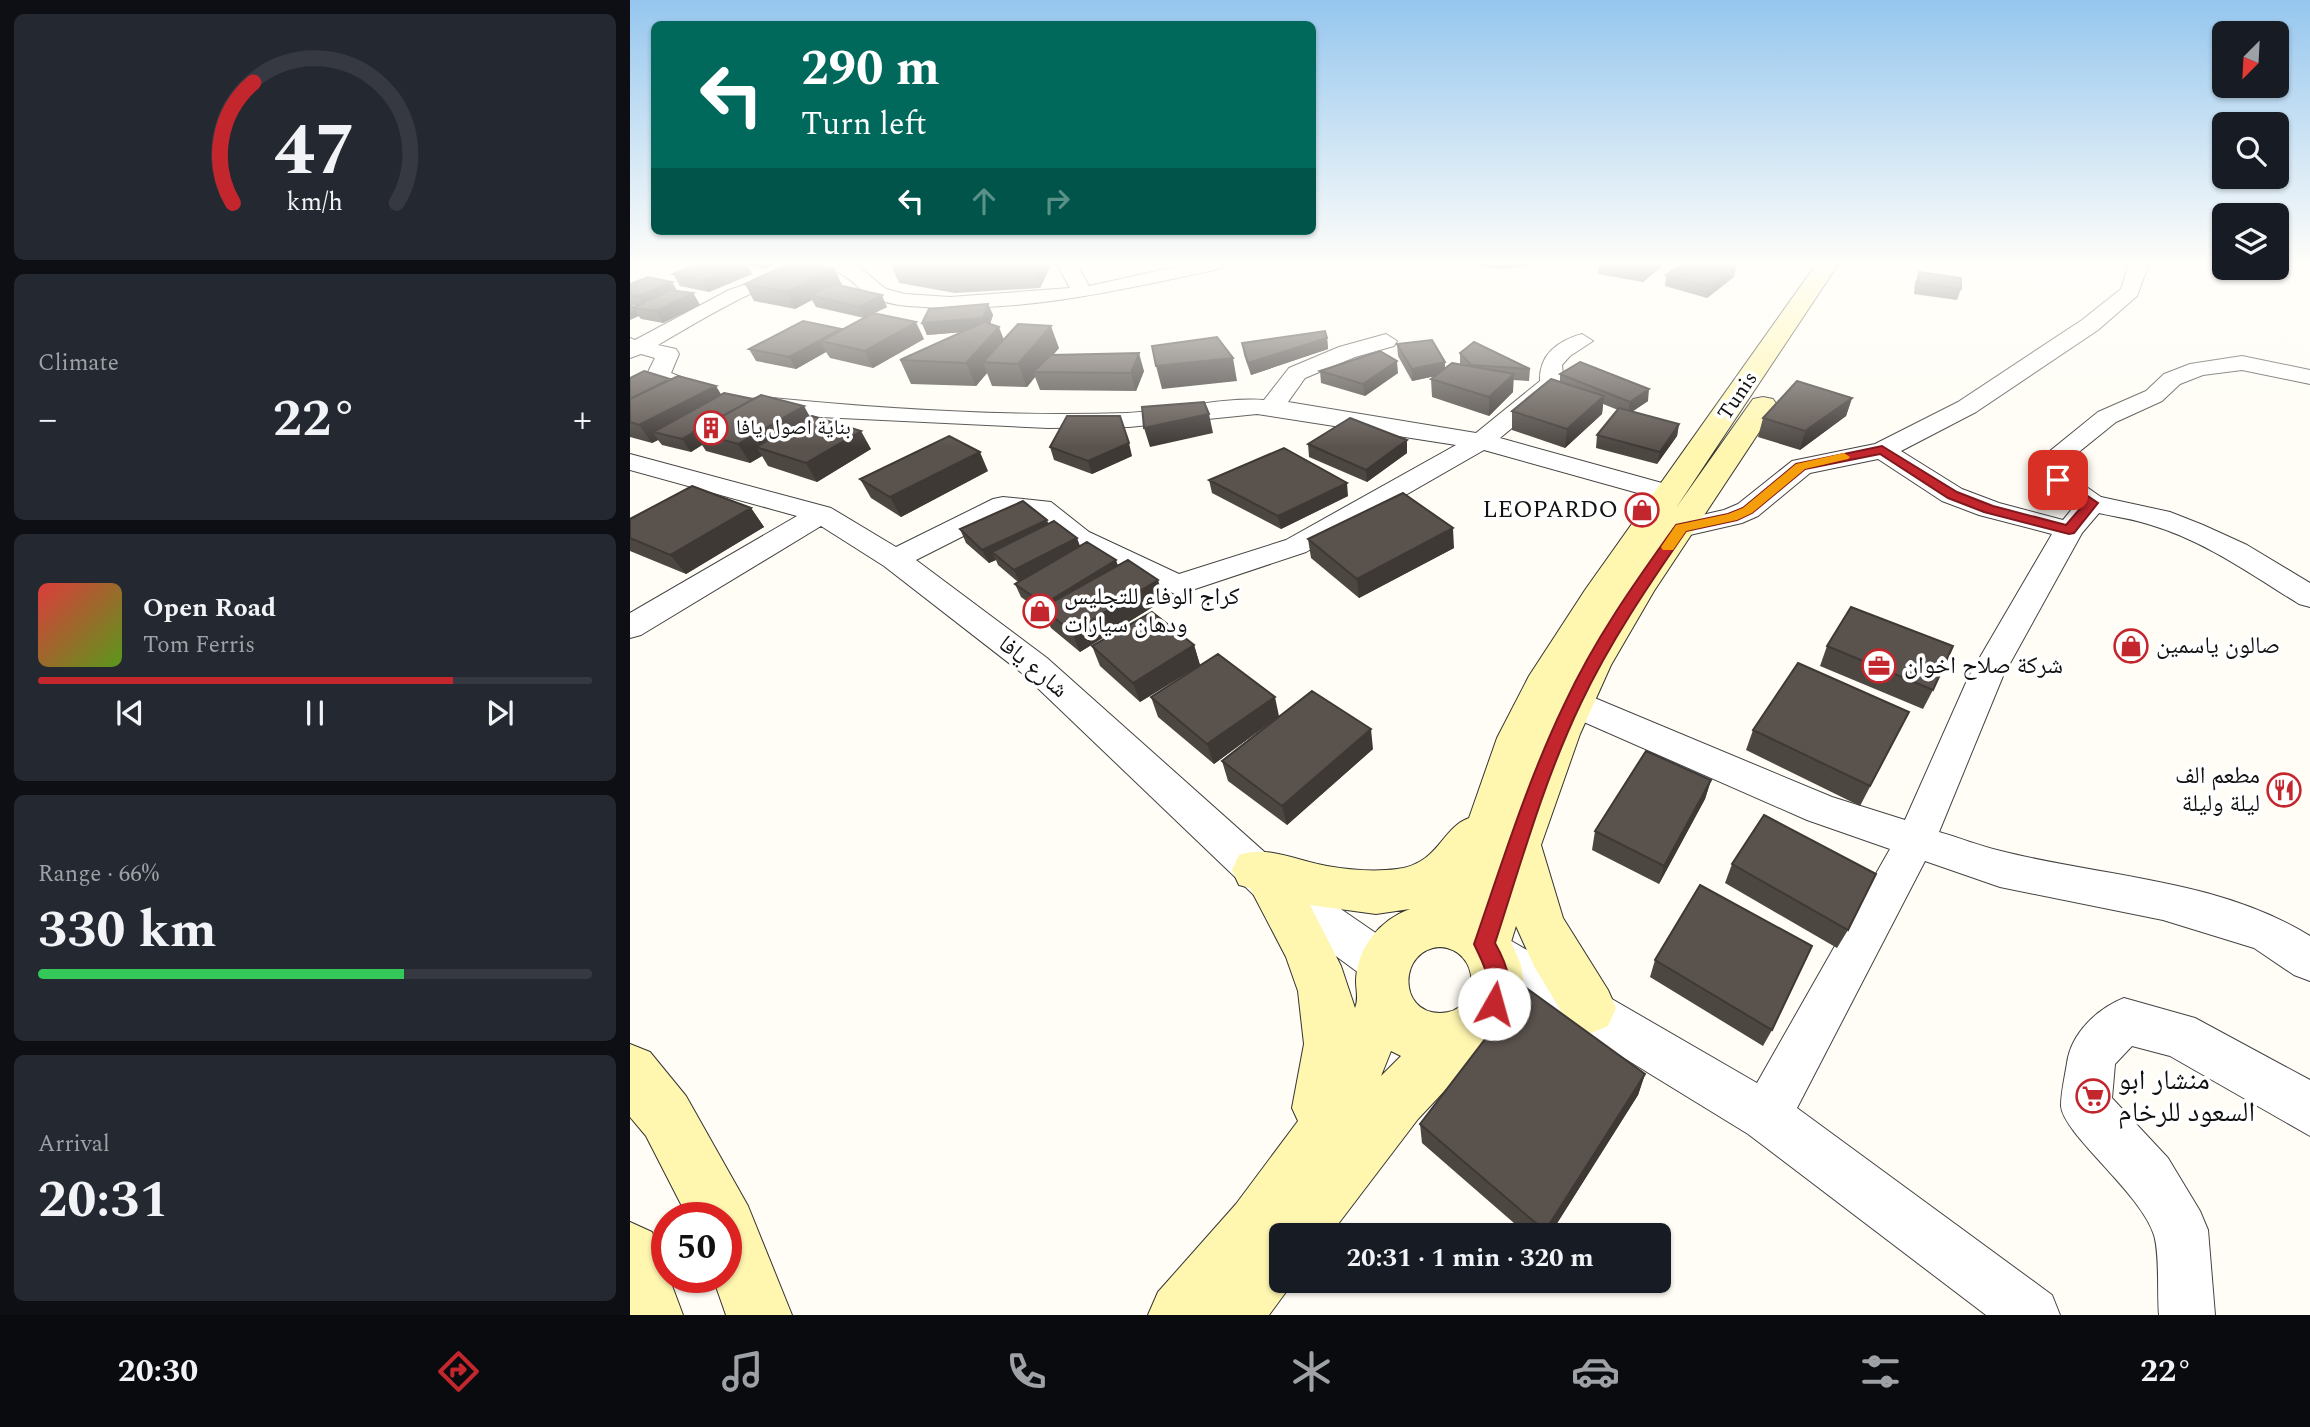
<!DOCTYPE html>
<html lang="en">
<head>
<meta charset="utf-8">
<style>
	body { margin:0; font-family:Spectral,"Noto Naskh Arabic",serif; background:#242831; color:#f1f3f6; height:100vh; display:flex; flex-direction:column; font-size:26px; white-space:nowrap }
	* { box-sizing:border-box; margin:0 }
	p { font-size:23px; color:#9ea1a6 }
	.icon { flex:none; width:38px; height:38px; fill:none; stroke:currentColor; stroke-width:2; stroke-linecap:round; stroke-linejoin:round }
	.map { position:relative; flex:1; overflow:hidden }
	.sheet { display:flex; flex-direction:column; gap:14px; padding:14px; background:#0d0f14; width:630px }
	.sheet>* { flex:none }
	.top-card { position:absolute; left:21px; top:21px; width:665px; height:214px; border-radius:10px; box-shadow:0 2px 5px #0004; background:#00695c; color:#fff; overflow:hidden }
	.needle { width:46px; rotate:204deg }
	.tools { position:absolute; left:1582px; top:21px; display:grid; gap:14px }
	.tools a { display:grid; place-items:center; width:77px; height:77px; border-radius:10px; background:#171b24; box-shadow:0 2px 5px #0004; font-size:35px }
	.speed { position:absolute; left:21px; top:1202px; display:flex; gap:14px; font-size:35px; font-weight:700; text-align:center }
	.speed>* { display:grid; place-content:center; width:91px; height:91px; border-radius:50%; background:#171b24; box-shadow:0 2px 5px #0004; line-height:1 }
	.speed .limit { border:10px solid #d22; background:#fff; color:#111 }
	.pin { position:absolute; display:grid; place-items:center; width:60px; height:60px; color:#fff; margin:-30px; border-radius:14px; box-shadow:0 4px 10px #0006 }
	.me { position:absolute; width:77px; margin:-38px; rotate:7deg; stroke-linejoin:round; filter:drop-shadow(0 0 5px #0008) }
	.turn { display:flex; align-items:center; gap:24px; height:147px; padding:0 35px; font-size:32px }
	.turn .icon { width:91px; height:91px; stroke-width:2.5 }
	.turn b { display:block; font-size:49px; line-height:60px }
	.lanes { display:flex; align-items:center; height:66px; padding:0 35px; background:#0003; justify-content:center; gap:35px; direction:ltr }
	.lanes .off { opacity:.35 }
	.big { font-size:52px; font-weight:700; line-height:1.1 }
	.sheet .card { flex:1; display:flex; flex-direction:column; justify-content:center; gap:10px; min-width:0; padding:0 24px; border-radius:10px; background:#242831 }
	.sheet .dial { align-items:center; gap:0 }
	.dial svg { height:182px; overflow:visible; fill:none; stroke:#363941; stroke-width:7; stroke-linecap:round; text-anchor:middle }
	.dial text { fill:#f1f3f6; stroke:none }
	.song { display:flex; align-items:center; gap:21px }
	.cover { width:84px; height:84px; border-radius:10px; background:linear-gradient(135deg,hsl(0 70% 55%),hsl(90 70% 35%)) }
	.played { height:7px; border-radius:4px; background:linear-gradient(90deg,#c4262e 75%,#363941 75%) }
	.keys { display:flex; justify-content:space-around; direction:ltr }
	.heat { display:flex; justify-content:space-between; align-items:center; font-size:38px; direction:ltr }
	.charge { height:10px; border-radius:5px; background:linear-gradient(90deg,#34c759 66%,#363941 0) }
	.trip { position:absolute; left:639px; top:1223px; width:402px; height:70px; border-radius:10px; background:#171b24; box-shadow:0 2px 5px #0004; font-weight:700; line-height:70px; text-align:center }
	.menu { display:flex; height:112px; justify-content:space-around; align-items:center; background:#090b0e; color:#9ea1a6 }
	.menu .icon { width:49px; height:49px }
	.menu .active { color:#c4262e }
	.menu b { font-size:32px; color:#f1f3f6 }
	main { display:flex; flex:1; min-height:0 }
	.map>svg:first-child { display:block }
</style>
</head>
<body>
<main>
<section class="sheet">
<div class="card dial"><svg viewBox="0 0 100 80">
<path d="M14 69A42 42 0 1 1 86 69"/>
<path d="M14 69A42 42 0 0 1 23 16" stroke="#c4262e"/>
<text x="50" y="56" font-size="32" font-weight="700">47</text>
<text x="50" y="72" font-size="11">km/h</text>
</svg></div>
<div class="card"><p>Climate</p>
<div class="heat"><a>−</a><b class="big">22°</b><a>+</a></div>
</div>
<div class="card">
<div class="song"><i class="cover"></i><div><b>Open Road</b><p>Tom Ferris</p></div></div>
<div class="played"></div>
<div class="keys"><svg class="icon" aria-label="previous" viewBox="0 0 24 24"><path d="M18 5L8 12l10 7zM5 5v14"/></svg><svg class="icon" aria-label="pause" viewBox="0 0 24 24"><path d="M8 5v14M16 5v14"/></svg><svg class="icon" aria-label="next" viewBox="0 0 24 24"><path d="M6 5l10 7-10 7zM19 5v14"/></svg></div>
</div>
<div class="card"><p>Range · 66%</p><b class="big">330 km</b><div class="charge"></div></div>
<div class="card"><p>Arrival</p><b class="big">20:31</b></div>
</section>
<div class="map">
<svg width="1680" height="1315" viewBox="0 0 1680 1315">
	<rect width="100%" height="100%" fill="#fffdf5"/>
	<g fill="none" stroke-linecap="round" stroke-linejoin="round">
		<defs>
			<path id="street" d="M178 263H224L256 289 275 294 320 297 440 288 426 263H446L459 286 563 263H599L589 269C487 291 384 315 278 306 267 305 252 302 242 297 223 287 217 269 193 271 138 277 75 318 28 345L46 349 49 354 41 373 76 387 80 392 76 397H60L20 381 16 376 25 358 11 354 0 358V338L5 340 99 290Z
				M1499 263H1519L1507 296 1468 330 1346 412 1271 451 1332 489 1369 503 1433 520 1446 504 1399 468 1468 412 1516 391 1534 374 1560 364 1612 356 1680 370V384L1612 370 1573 375 1550 384 1532 401 1486 422 1429 468 1471 497 1540 512 1573 525 1617 545 1680 583V607L1669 604C1622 575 1575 541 1521 525 1504 519 1486 517 1469 513L1452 533 1373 676 1309 832C1330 838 1350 846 1371 851 1473 877 1588 879 1680 936V981L1664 975 1624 948 1533 920 1370 887 1295 861 1167 1108 1422 1295 1430 1315H1356L1118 1134 846 967 840 953 846 939 862 933 878 939 1127 1083 1260 849 1177 820 931 712 926 703 931 694 943 690 955 694 1202 797 1275 820 1339 676 1422 534 1349 515 1312 501 1248 459 1180 473 1128 516 1112 523 1051 537 1041 534 1037 528 1041 522 1094 510 1108 504 1162 461 1245 444 1328 402 1452 320 1491 289Z
				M756 334 767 341 764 346 725 357 675 378 658 402 846 433 910 381C909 355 927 341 952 334L963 341 940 356 932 365 934 383 930 388 870 438 1050 488 1054 494 1050 500 1040 502 854 450 676 552 547 595 439 544 403 516 377 514 286 560 417 658 657 872 769 949 775 964 769 979 753 985 737 979 627 898 393 674 254 566 191 526 11 635 0 638V613L167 516 0 470V454L201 508 266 547 363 499 373 497 421 502 459 532 549 574 656 540 826 445 627 414 499 427 418 428 190 417 122 409 119 404 122 399 131 397C251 409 376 417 497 413 542 411 589 397 634 400L659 368 709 347Z
				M1494 998 1565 1018 1680 1080V1136L1540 1056 1502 1046 1485 1064 1482 1098 1538 1158 1570 1211 1578 1230 1585 1315H1529C1527 1293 1530 1255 1524 1235 1511 1193 1433 1134 1431 1106 1431 1092 1435 1076 1437 1063 1441 1033 1467 1009 1494 998Z"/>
			<path id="secondary" d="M1187 263H1209L1046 508 1123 399 1133 397 1143 399 1147 405 1024 591 981 665 950 734 911 845 933 918 978 990 986 1008 978 1026 959 1034 940 1026 904 966 886 926 881 942 891 965 894 988 877 1033 866 1046 847 1056 788 1119 699 1236H651V1281H664L639 1315H518L528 1292 606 1204 668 1121 662 1108 674 1044 668 991 656 957 620 888 609 885 602 870 609 855C638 845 668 861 697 866 720 870 744 872 767 869 809 864 811 828 839 818L867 738 899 676 955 590ZM680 905 746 914 780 909C750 920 727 947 726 981 726 991 729 998 725 1008L711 966ZM810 947C851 949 853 1013 810 1013 767 1013 769 949 810 947ZM761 1051 771 1056 751 1076Z
				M0 1044 20 1052 56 1096 118 1206 162 1315H96L83 1278H96V1218H58L16 1136 0 1117Z
				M0 1222 22 1232 53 1315H0Z"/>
		</defs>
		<use href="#street" stroke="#444" stroke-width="2"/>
		<use href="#secondary" stroke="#333" stroke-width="2"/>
		<use href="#street" fill="#fff" fill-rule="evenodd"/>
		<use href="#secondary" fill="#fff6b0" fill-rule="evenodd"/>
	</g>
	<path fill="#4d4742" d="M71 263H149L133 269 117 264 122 274 79 292 50 286 43 274Z
		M260 263H422L410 288 325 293 269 283Z
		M843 263H904V265L873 269 848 266Z
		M969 263H1041L1036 265 1032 264V266L1013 282 968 274Z
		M1106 266 1104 277 1077 298 1035 286 1036 275Z
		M204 269 212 285 210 286 257 307 244 313 294 339 243 368 200 358 196 352 166 369 126 361 119 349 212 330 234 318 186 307 182 300 165 309 124 301 115 284Z
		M1289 272 1331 289 1327 300 1284 294 1285 283Z
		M0 284 63 293 70 305 33 323 11 319 0 306 5 307 7 306 0 305Z
		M358 304 363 315 360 324 374 340 429 348 423 355 514 371 506 391 410 390 405 377 397 387 362 386 357 373 346 386 281 384 270 360 332 332 297 335 292 323Z
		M697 338 698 349 621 375 614 355 612 343Z
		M767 344 815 362V368L830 364V353L900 369 899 381 883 380V392L859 416 802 397 801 379 805 376 782 381 768 356Z
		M690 371 768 373 735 396 691 383Z
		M930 374 1018 401 1002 412 1049 424 1047 436 1027 464 966 448 967 435 988 410 973 404 972 414 935 448 882 430V411L930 382Z
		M0 378 91 394 180 417 241 449 187 482 138 466 132 456 120 463 76 451 72 445 61 452 32 445 28 440 22 443 0 437Z
		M1222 398 1216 416 1170 450 1128 437 1133 418Z
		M777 440V453L737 482 679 457 678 444Z
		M420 447 502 456 462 474 424 460Z
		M358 471 271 517 241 498 230 479Z
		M579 480 718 496 651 529 582 493Z
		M121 508 134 527 56 574 0 551V519Z
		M418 524 450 547 488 565 534 600 450 652 421 628 414 614 391 597 385 584 388 582 368 565 366 560 359 563 336 543 330 529Z
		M678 539 824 548 729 598 681 558Z
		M564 645 570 665 510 702 470 666 462 646Z
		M1197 646 1303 690 1293 709 1190 666Z
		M521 697 649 716 584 764 528 717Z
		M1279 712 1230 806 1116 750 1123 730Z
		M743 749 657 825 598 781 592 761Z
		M1081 780 1075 799 1029 884 962 850 965 831Z
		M1102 864 1218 930 1207 948 1095 883Z
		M1025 960 1142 1030 1133 1046 1020 977Z
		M1015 1074 1008 1095 919 1236H899L792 1143 790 1124Z"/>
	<path fill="#3f3936" d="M116 263 122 274 79 292 72 281Z
		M130 263H149L133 269Z
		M405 263H422L410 288 403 267Z
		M874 263H904V265L873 269Z
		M1015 263H1032V266L1013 282Z
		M1106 266 1104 277 1077 298 1079 287Z
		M204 269 212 285 188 297 180 295 182 300 165 309 156 292Z
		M42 282 49 294 15 308 8 297Z
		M63 293 70 305 33 323 26 311Z
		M252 295 257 307 235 318 229 307Z
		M358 304 363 315 358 330 297 335 292 323Z
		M5 310 9 316 0 320V312Z
		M286 322 294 339 243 368 235 351Z
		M421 326 429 348 409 372H403L405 377 397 387 388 364Z
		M369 327 378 350 353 362 357 373 346 386 336 363Z
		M211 329 217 340 191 341 196 352 166 369 159 357Z
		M697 338 698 349 621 375 618 363Z
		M509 353 514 371 506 391 501 373Z
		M603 358 607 381 532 389 526 366Z
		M767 361 768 373 735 396 733 384Z
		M815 362V374L782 381V369Z
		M884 374 883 392 859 416V397Z
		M86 386 97 404 23 432 28 440 22 443 9 425Z
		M1019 389 1018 401 998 414 1000 402Z
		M974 396 972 414 935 448 937 429Z
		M1222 398 1216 416 1170 450 1175 431Z
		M174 406 184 424 126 447 132 456 120 463 108 444Z
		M579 414 583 433 520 447 514 428Z
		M1049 424 1047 436 1027 464 1030 452Z
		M231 431 241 449 187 482 176 463Z
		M64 432 72 445 61 452 52 439Z
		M777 440V453L737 482 736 470Z
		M499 443 502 456 462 474 458 461Z
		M350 452 358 471 271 517 260 497Z
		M717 483 718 496 651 529 648 516Z
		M121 508 134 527 56 574 40 555Z
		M417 520 422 533 362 552 366 560 359 563 352 550Z
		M823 528 824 548 729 598 727 579Z
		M447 538 452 551 390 583 384 570Z
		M486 560 491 574 418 613 414 604Z
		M528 580 534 600 450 652 442 632Z
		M564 645 570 665 510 702 503 683Z
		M645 697 649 716 584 764 577 744Z
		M741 729 743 749 657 825 652 806Z
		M1081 780 1075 799 1029 884 1034 866Z
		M1015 1074 1008 1095 919 1236H914L915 1231Z"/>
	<path fill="#5a524d" stroke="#3f3936" stroke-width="2" d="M71 263H115L72 281 43 274Z
		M160 263H173L204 269 156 292 115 284Z
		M270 263H405L403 267 316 271Z
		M1053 263H1093L1106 266 1079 287 1036 275Z
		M1289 272 1331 278V289L1288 283Z
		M18 277 42 282 8 297 0 295V284Z
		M204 284 252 295 229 307 180 295Z
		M40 290 63 293 26 311 3 308Z
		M358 304 353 318 292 323 299 309Z
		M0 306 5 307 3 308 5 310 0 312Z
		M243 313 286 322 235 351 191 341Z
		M173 321 211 329 159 357 119 349Z
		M354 322 369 327 336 363 270 360Z
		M388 324 421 326 388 364 353 362Z
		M695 331 697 338 618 363 612 343Z
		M587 337 603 358 526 366 522 346Z
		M802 340 815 362 782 369 767 344Z
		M844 342 900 369 841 365 830 353Z
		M750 351 767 361 733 384 690 371Z
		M509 353 501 373 403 372 421 355Z
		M950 362 1019 389 1000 402 930 374Z
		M822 363 884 374 859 397 801 379Z
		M14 371 40 379 0 399V378Z
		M48 376 86 386 9 425 0 422V399Z
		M921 379 974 396 937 429 882 411Z
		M1167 381 1222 398 1175 431 1133 418Z
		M94 393 123 399 52 439 23 432Z
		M131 395 174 406 108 444 63 432Z
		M574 402 579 414 514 428 512 407Z
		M989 408 1049 424 1030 452 967 435Z
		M182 416 231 431 176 463 126 447Z
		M437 416H490L499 443 458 461 420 447Z
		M720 418 777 440 736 470 678 444Z
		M319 436 350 452 260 497 230 479Z
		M654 448 717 483 648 516 579 480Z
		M62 486 121 508 40 555 0 538V519Z
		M773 493 823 528 727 579 678 539Z
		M393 501 417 520 352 550 330 529Z
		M424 521 447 538 384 570 362 552Z
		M457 542 486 560 414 604 385 584Z
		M498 560 528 580 442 632 412 608Z
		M1221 607 1323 646 1303 690 1197 646Z
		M522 612 564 645 503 683 462 646Z
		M588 654 645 697 577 744 521 697Z
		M1168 663 1279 712 1240 786 1123 730Z
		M682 691 741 729 652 806 592 761Z
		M1016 751 1081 780 1034 866 965 831Z
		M1134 815 1246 874 1218 930 1102 864Z
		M1070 885 1182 946 1142 1030 1025 960Z
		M895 987 1015 1074 915 1231 790 1124Z"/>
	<linearGradient id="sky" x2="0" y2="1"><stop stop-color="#95c6ee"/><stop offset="0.59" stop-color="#fffefa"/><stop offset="1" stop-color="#fffefa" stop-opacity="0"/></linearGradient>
	<rect width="1680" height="447" fill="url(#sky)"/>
	<path fill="#c4262e" stroke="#7f191e" stroke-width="2" d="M1252 446 1327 492 1363 506 1436 525 1454 504 1424 483 1422 480 1428 476 1468 503 1444 533 1439 534 1354 512 1318 498 1250 454 1175 469 1122 513 1107 520 1056 531C1018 586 980 642 951 703 914 780 891 863 865 943 879 968 884 985 872 1012L864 1015 857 1012 853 1004C862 976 856 970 844 944 872 863 897 782 934 705 964 640 1005 582 1046 525L1098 514 1113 508 1166 464Z"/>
	<path fill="#f59e0b" d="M1214 453 1220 457 1218 459 1175 469 1122 513 1107 520 1056 531 1043 550H1033L1031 547 1046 525 1098 514 1113 508 1166 464Z"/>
	<defs>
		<symbol id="building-ring" viewBox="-11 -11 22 22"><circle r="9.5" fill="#fff" stroke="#c4262e" stroke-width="1.5"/><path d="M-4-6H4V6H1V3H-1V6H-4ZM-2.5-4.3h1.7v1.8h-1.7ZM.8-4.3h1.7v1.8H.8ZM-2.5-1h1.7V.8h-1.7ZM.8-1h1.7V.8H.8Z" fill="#c4262e"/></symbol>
		<symbol id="shop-ring" viewBox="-11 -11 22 22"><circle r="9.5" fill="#fff" stroke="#c4262e" stroke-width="1.5"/><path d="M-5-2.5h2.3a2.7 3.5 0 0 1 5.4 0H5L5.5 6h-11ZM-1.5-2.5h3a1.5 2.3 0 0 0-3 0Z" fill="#c4262e"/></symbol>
		<symbol id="office-ring" viewBox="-11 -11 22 22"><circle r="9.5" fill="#fff" stroke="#c4262e" stroke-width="1.5"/><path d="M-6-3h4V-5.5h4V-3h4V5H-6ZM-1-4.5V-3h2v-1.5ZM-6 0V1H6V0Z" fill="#c4262e"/></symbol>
		<symbol id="restaurant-ring" viewBox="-11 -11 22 22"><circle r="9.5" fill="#fff" stroke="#c4262e" stroke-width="1.5"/><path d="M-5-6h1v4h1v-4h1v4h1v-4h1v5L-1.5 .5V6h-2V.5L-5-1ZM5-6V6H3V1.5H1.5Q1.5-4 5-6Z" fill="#c4262e"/></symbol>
		<symbol id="supermarket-ring" viewBox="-11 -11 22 22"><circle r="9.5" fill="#fff" stroke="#c4262e" stroke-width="1.5"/><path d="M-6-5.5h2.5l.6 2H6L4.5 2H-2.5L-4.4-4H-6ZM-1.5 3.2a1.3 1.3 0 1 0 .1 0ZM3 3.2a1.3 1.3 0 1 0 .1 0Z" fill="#c4262e"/></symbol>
	</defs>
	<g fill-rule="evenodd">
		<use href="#building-ring" x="62" y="409" width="38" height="38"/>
		<use href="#shop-ring" x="993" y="491" width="38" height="38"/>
		<use href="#shop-ring" x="391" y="592" width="38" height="38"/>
		<use href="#shop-ring" x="1482" y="627" width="38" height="38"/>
		<use href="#office-ring" x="1230" y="647" width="38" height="38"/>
		<use href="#restaurant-ring" x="1635" y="771" width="38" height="38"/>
		<use href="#supermarket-ring" x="1444" y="1077" width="38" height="38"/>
	</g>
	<g text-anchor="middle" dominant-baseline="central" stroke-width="7" stroke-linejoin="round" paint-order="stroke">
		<g font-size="21" fill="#111" stroke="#fff">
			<text transform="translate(1108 396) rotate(-56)">Tunis</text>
		</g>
		<g font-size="21" fill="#111" stroke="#fff" text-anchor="start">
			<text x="106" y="428">بناية اصول يافا</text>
		</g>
		<g font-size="24" fill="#111" stroke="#fff" text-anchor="start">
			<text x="988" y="510" text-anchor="end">LEOPARDO</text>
			<text x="434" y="597">كراج الوفاء للتجليس<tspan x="434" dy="28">ودهان سيارات</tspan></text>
			<text x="1526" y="646">صالون ياسمين</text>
			<text x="1274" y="666">شركة صلاح اخوان</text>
			<text x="1630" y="776" text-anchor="end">مطعم الف<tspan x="1630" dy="28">ليلة وليلة</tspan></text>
		</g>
		<g font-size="24" fill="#111" stroke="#fff">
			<text transform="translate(403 667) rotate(40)">شارع يافا</text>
		</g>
		<g font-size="28" fill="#111" stroke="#fff" text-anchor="start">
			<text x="1488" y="1080">منشار ابو<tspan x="1488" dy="32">السعود للرخام</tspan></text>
		</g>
	</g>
</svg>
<div class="tools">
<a><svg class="needle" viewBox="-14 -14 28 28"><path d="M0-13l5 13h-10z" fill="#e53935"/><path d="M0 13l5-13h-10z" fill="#9ea1a6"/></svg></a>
<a><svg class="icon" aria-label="search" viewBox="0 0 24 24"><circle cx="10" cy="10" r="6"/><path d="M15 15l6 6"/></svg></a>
<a><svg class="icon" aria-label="layers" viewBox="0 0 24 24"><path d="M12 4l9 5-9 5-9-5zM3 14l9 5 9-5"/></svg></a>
</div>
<div class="speed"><div class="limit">50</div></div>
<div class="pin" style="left:1428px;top:480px;background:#d93025"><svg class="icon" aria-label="arrive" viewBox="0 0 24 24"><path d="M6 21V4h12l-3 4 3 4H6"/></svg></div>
<svg class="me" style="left:864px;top:1004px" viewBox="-20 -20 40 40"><circle r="19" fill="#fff"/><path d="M0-13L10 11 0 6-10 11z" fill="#c4262e"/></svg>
<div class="trip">20:31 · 1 min · 320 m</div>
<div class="top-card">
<div class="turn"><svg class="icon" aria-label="left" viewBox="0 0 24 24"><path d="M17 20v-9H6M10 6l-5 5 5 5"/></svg><div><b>290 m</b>Turn left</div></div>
<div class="lanes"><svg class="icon" aria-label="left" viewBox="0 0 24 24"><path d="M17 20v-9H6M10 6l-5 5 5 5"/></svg><svg class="icon off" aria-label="ahead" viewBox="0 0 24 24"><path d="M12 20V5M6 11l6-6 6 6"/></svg><svg class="icon off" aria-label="right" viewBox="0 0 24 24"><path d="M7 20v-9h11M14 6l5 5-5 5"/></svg></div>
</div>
</div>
</main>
<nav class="menu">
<b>20:30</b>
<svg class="icon active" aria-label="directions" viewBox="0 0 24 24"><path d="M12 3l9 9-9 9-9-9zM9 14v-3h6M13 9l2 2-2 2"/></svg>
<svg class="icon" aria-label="music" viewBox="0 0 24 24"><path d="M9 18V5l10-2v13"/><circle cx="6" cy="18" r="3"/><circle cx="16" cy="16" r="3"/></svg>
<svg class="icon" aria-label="phone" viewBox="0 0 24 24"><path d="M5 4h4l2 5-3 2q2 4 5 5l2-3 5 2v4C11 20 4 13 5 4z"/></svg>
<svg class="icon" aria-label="climate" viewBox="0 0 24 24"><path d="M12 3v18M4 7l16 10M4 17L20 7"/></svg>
<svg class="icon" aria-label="car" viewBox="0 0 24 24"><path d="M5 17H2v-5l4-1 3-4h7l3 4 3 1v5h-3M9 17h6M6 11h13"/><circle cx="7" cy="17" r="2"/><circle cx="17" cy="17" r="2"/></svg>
<svg class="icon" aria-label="filters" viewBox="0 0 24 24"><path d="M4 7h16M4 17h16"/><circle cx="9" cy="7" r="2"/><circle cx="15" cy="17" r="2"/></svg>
<b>22°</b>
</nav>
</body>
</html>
